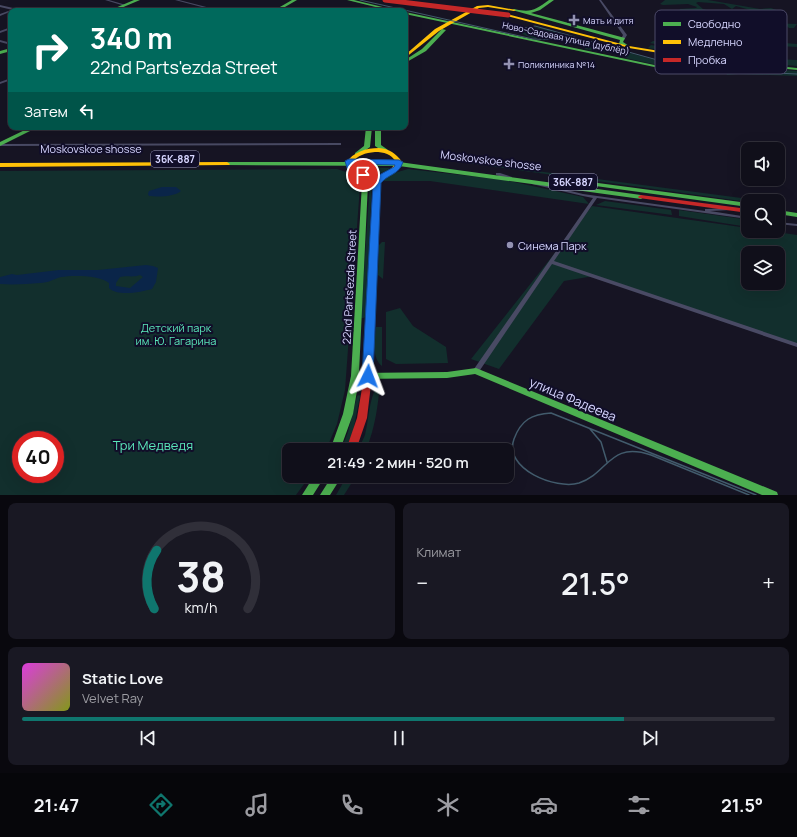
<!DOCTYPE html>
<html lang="ru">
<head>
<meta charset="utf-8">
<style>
	body { margin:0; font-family:Manrope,sans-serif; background:#191823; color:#f1f3f6; height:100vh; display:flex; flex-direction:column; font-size:15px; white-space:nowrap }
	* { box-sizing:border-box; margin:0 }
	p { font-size:13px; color:#9c9ca2 }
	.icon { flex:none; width:22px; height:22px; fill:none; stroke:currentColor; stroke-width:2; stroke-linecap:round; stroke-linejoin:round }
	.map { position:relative; height:495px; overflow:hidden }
	.sheet { display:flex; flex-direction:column; gap:8px; padding:8px; background:#09080e; flex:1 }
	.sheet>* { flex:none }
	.banner { position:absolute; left:8px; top:8px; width:400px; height:122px; border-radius:8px; box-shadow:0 4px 16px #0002,0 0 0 1px #302f39; background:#00695c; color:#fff; overflow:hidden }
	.fabs { position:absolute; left:741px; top:142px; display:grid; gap:8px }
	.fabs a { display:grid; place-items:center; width:44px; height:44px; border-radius:8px; background:#100f1a; box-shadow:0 4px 16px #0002,0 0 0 1px #302f39; font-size:20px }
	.speed { position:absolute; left:12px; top:431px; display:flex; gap:8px; font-size:20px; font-weight:700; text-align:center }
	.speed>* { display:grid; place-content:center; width:52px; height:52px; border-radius:50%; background:#100f1a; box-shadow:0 4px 16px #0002,0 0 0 1px #302f39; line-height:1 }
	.speed .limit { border:6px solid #d22; background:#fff; color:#111 }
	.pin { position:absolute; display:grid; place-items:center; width:34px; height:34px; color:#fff; margin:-17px; border:2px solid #fff; border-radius:50%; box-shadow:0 1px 4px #0007 }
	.me { position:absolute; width:44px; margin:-22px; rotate:3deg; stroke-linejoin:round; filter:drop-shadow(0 0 3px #0008) }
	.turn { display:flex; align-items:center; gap:14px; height:84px; padding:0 16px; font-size:18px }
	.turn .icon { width:52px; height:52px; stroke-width:2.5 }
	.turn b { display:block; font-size:28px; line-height:34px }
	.then { display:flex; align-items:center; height:38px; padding:0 16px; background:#0003; gap:8px; font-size:15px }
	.big { font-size:30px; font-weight:600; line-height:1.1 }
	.sheet .tile { flex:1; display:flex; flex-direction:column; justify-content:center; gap:6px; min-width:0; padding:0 14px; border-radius:8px; background:#191823 }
	.sheet .dial { align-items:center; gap:0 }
	.dial svg { height:104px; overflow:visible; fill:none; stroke:#302f39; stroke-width:7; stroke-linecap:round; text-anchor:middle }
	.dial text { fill:#f1f3f6; stroke:none }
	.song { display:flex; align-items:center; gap:12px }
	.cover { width:48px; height:48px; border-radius:6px; background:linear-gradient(135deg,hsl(300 70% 55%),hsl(70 70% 35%)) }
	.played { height:4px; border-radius:2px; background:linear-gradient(90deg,#0f766e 80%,#302f39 80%) }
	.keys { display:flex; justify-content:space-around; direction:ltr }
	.heat { display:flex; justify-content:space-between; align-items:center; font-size:22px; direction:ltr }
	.sheet .tiles { flex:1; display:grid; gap:8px; grid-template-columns:1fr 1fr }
	.tile:last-child { grid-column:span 2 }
	.trip { position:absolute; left:282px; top:443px; width:232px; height:40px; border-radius:8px; background:#100f1a; box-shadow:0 4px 16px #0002,0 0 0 1px #302f39; font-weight:600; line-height:40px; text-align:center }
	.dock { display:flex; height:64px; justify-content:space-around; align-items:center; background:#06060a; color:#9c9ca2 }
	.dock .icon { width:28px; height:28px }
	.dock .on { color:#0f766e }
	.dock b { font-size:18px; color:#f1f3f6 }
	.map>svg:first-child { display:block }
</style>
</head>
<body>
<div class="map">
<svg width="797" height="495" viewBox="0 0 797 495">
	<rect width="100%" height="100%" fill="#161423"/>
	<path fill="#122f2d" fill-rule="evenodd" d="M665 0H708L760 9 771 8 782 12 774 11 773 14 777 16 744 17 740 16 764 14 736 6 732 9 724 4 698 2 696 3 703 9 711 11 710 12 711 14H729L734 17C720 20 706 15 692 14 685 14 679 15 673 13V11H682L679 9 696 8 697 7 688 4 663 5 660 4Z
		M765 23 797 24 794 28H789L786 25 771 23 783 38 766 41 751 40 736 25Z
		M732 25 735 26 746 40 797 44V47L746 44Z
		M529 27 543 28 554 31 558 37C546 41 532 40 521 33V31Z
		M653 41 669 42V44C680 45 700 45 709 51L769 52 775 59 797 60V66L715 59 648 48 651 45 663 47 665 46 650 43Z
		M591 43 671 64 675 63 699 68C706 64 711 62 718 66L720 73H700L664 69 667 67 625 58 627 55 584 49Z
		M727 66 797 71V76L738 74 727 75 723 67Z
		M460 162H469L764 201 748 202Z
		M354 167 390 168C380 176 362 177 354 167Z
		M337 169 349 173 358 178 360 186 345 390 337 424 326 450H289V476H310L296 495H0V171ZM21 440H55V474H21Z
		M408 169 505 180 583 197 589 204 430 181H381L391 174Z
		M372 179 366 317 363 318H361L370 180Z
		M605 201 671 210 672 215 596 205Z
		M592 206 748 228V231H770L797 235V345L594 276 564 281 499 369 471 359ZM748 253H778V283H748Z
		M679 210 743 219 748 223V227L679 216Z
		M382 242H385L383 279 378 275 379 245Z
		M400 308 413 326 446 347 448 363 396 364 386 359V312Z
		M376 327H382V366C371 358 375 339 376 327Z
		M380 383C378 406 375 428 366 450H358C360 445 363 440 365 435 369 420 369 393 380 383Z
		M359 395 360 396 353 432 346 450H341L348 432 357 396Z
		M347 476H356L344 495H336Z"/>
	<path fill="#0a2549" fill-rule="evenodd" d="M162 187H176L181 191C174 197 158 197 149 196L148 194 149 191Z
		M146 265 153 266 158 268 156 282 152 289C141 292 118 297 109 288V283C100 275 72 275 61 277 54 279 48 283 40 283 27 284 14 285 0 284V277L12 274 17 275 59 270H98ZM140 275 143 277 130 288 116 286V283L120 277C127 275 132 278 140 275Z"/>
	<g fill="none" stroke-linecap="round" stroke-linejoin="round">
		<path fill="#494a64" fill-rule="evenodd" d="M105 0H109L126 5 125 6Z
			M175 0H179L222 11H217Z
			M599 0H601L627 35 624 40 621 39 623 35Z
			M0 5 22 10V11H17L0 7Z
			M11 10 12 11 0 16V14Z
			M11 27V29L0 33V31Z
			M0 40 11 43V45L0 42Z
			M11 78V80L0 84V82Z
			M340 143H341V145L0 146V144Z
			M496 173H500L512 177V178L510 179H508L496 175Z
			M532 182H534L583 194 705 211V209H707L729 208 731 209V210L710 211 748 217V219L597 198 554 261 797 343V347L552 264 478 373H474L473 371 474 369 593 198 583 196 532 184Z
			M778 222 797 224V226L778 224Z"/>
		<path fill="#4caf50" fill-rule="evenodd" d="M134 0H140L114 11H108Z
			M292 0H297L278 11H273Z
			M347 0H354L399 11H392Z
			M549 0H554L540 10 531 13 625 38 623 42 629 46 627 47 619 44 620 40 512 10 514 9C531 13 535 10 549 0Z
			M405 12 678 70 680 71 678 72 405 14Z
			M442 29 446 30 426 51 405 63V60L422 49Z
			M11 48V51L0 54V51Z
			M706 59 797 68V70L708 61 706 60Z
			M31 127H38L0 146V142Z
			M366 127H372L370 147 359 155H355V153L364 146Z
			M375 127H381V145L388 150V152H384L375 146Z
			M227 162H399L641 195 644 197 641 199 399 166 225 165 224 164Z
			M357 172 359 173 368 183 359 373 447 372 476 368 777 492 778 495H762L475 374 447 378 359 379 353 414 340 450H330L343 414 351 376 362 183 354 174Z
			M389 172 391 173 392 174C388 178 384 177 380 183L375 316 374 318H368L367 316 374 183 379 176Z
			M583 181 748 203V207L581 184 580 183Z
			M778 210 797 213V217L778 214Z
			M314 476H325L313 495H302Z
			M332 476H342L330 495H320Z"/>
		<path fill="#ffc107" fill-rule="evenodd" d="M488 5 516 10 514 11 488 7 479 8 439 31 405 58V55L435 29 477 6Z
			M507 14 629 46 708 59 710 60 708 61 629 48 507 16Z
			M755 65 757 66V67L714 74 678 72 676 71 678 70 714 72Z
			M379 148C389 149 396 153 402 162 390 184 368 181 349 170L346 163C353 152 366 148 379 148ZM375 152C384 152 391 154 396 162 386 180 369 177 354 168L352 163C358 155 365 153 375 152Z
			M227 162 230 164 229 165 0 167V163Z"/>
		<path fill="#c62828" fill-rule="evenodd" d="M641 195 748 209V213L639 198 638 197 639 196Z
			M371 313 374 314 375 316 372 376 367 418 356 450H346L357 418 364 376 367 316 368 314Z"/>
		<path stroke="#425b6c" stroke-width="1" d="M360 0 533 39 585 40 690 69 797 74
			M509 31 535 26 575 37"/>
		<path stroke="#425b6c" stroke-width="1.5" d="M590 429 601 442 607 462
			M749 495 651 455C609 441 609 473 579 483 556 490 503 469 514 439 521 420 532 414 551 413L756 495"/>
		<path stroke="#c62828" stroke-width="5" d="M385 0 508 15"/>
	</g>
	<path fill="#1a73e8" stroke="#114b97" d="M349 159 399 160 403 162C399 175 388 174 381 183L373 376 372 379 368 380 364 379 362 376 373 183 379 175 394 167 395 165 353 164 355 168 366 174 367 175 363 178 348 171 345 161Z"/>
	<g fill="#9392b2" stroke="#110e29" stroke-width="1.5">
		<path d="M572 14h4v4h4v4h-4v4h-4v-4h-4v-4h4z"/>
		<path d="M507 58h4v4h4v4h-4v4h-4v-4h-4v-4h4z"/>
		<circle cx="510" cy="245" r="4"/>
	</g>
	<g text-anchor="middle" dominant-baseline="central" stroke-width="4" stroke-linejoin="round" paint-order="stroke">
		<g font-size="9" fill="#d7d6ff" stroke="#110e29" text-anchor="start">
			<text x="583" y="20">Мать и дитя</text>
			<text x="518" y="64">Поликлиника №14</text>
		</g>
		<g font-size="9" fill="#d7d6ff" stroke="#110e29">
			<text transform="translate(566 38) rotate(12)">Ново-Садовая улица (дублёр)</text>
		</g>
		<g fill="#110e29" stroke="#9c9abf" stroke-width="1">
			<rect x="151" y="151" width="48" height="16" rx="3"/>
			<rect x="549" y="174" width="48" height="16" rx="3"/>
		</g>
		<g font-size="10" font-weight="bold" fill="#d7d6ff">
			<text x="175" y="159">36К-887</text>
			<text x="573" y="182">36К-887</text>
		</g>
		<g font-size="11" fill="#d7d6ff" stroke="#110e29">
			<text x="91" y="148">Moskovskoe shosse</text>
			<text transform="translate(491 160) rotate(7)">Moskovskoe shosse</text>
			<text transform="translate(349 287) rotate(-87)">22nd Parts'ezda Street</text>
		</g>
		<g font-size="11" fill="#d7d6ff" stroke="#110e29" text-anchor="start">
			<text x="518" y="245">Синема Парк</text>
		</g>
		<g font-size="11" fill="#5ae7b9" stroke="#110e29">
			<text x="176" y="327">Детский парк<tspan x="176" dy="13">им. Ю. Гагарина</tspan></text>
		</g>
		<g font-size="13" fill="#d7d6ff" stroke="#110e29">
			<text transform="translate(573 399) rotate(23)">улица Фадеева</text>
		</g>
		<g font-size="13" fill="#5ae7b9" stroke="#110e29">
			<text x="153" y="445">Три Медведя</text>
		</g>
	</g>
	<rect x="655" y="10" width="132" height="64" rx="6" fill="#110e29" stroke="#4c4a69" stroke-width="1"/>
	<rect x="663" y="22" width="18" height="4" fill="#4caf50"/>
	<rect x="663" y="40" width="18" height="4" fill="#ffc107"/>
	<rect x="663" y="58" width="18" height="4" fill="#c62828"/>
	<g font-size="11" fill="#d7d6ff">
		<text x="688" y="28">Свободно</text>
		<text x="688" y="46">Медленно</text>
		<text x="688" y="64">Пробка</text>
	</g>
</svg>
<div class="fabs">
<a><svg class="icon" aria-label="sound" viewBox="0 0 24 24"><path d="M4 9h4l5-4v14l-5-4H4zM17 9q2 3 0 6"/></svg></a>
<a><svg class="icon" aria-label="search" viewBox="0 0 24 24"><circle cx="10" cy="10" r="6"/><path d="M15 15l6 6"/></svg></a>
<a><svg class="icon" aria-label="layers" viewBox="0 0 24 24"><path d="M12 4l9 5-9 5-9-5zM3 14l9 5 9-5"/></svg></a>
</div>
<div class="speed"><div class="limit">40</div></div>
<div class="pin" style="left:363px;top:175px;background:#d93025"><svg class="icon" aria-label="arrive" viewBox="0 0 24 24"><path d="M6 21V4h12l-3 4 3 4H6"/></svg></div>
<svg class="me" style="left:368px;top:376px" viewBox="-20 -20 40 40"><path d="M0-17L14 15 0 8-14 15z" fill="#1a73e8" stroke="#fff" stroke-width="4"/></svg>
<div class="trip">21:49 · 2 мин · 520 m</div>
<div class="banner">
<div class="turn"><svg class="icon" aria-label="right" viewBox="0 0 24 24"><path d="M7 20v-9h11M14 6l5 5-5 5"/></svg><div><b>340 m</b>22nd Parts'ezda Street</div></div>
<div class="then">Затем<svg class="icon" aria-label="left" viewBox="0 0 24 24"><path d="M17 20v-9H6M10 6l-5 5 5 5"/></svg></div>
</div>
</div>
<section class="sheet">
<div class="tiles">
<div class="tile dial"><svg viewBox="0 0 100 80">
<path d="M14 69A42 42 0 1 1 86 69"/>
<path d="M14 69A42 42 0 0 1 16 24" stroke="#0f766e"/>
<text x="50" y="56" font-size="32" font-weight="700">38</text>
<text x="50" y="72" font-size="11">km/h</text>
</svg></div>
<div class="tile"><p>Климат</p>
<div class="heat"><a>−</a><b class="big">21.5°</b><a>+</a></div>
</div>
<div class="tile">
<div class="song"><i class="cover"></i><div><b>Static Love</b><p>Velvet Ray</p></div></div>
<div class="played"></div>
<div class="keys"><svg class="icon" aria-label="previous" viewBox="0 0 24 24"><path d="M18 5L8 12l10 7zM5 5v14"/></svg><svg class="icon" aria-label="pause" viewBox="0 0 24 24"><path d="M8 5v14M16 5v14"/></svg><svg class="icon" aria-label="next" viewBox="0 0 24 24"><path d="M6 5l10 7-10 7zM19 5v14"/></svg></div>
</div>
</div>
</section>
<nav class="dock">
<b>21:47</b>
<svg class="icon on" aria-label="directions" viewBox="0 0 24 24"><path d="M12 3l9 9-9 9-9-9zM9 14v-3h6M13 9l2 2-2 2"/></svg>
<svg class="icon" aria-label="music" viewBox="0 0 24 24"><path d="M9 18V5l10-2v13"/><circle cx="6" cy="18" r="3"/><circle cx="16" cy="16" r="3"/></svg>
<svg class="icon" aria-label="phone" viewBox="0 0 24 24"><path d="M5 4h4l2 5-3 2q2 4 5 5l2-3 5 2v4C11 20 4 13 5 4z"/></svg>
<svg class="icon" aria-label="climate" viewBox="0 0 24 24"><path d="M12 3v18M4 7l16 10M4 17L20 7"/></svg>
<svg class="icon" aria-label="car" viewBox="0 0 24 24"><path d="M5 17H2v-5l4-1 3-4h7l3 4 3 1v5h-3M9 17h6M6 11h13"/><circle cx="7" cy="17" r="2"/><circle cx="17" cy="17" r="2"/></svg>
<svg class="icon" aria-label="filters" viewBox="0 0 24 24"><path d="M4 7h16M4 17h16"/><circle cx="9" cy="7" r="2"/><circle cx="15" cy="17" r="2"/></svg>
<b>21.5°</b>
</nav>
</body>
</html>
